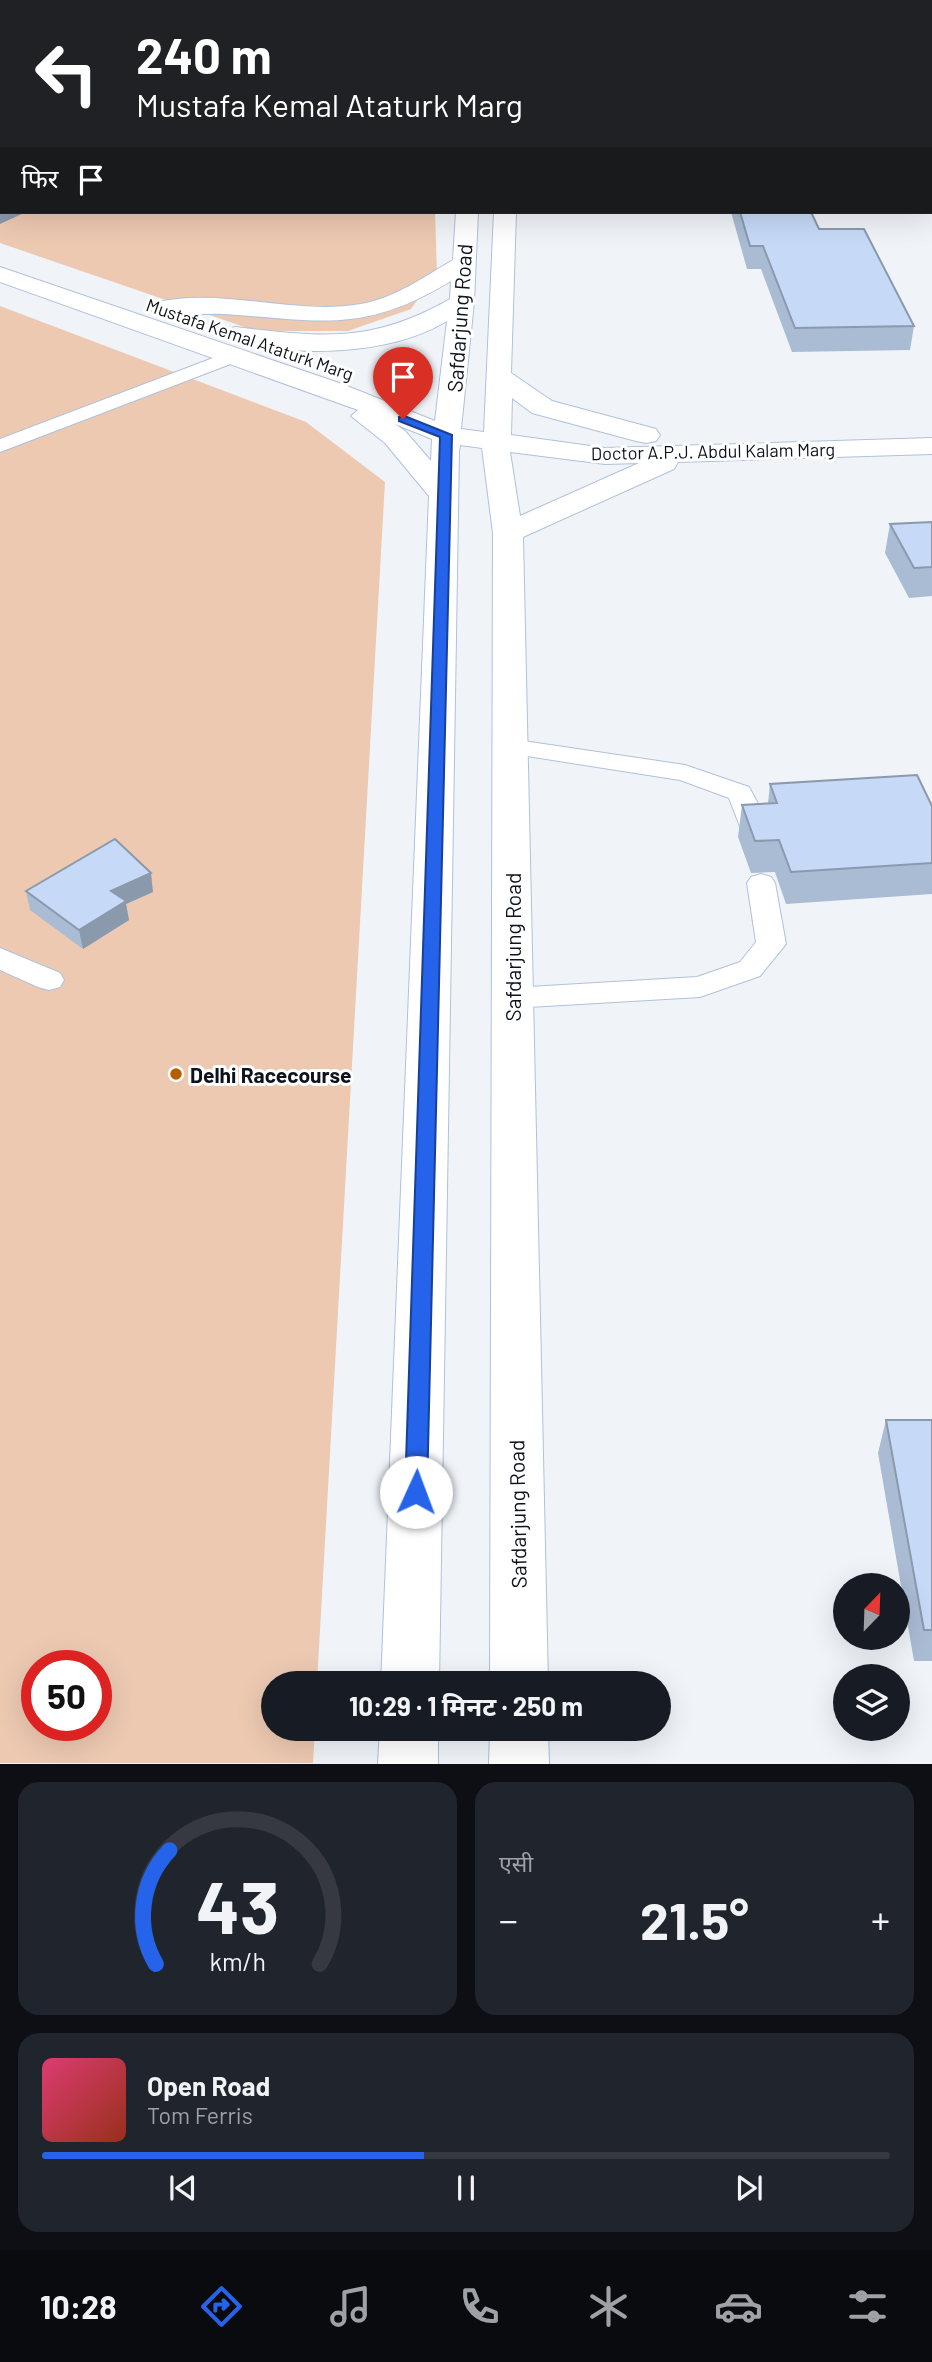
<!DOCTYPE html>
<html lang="hi">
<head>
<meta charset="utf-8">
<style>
	body { margin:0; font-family:Barlow,"Noto Sans Devanagari",sans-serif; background:#20242c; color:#f1f3f6; height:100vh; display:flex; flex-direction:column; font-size:26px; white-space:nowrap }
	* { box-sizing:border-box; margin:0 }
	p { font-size:23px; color:#9ea1a6 }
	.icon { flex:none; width:38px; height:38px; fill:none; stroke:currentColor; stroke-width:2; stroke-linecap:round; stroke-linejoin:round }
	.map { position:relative; height:1764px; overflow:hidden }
	.sheet { display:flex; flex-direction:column; gap:18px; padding:18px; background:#0d0f14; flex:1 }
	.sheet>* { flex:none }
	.top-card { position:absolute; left:0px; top:0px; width:933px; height:214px; box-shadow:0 7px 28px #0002; background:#202124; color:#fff; overflow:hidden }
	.needle { width:46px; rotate:23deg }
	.buttons { position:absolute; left:833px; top:1573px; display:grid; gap:14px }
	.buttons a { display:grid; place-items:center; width:77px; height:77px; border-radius:50%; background:#171b24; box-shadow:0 7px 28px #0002; font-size:35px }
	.speed { position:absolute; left:21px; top:1650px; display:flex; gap:14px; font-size:35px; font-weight:700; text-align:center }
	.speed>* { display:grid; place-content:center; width:91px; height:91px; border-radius:50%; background:#171b24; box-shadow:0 7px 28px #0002; line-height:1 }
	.speed .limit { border:10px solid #d22; background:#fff; color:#111 }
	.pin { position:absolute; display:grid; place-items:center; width:60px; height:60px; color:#fff; margin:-72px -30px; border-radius:50% 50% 50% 0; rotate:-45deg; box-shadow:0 0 7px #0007 }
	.pin .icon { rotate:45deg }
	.me { position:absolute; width:77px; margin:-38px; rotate:2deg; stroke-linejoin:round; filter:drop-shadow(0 0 5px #0008) }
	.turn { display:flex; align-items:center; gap:24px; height:147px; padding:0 21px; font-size:32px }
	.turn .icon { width:91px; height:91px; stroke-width:2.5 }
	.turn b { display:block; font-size:49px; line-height:60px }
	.then { display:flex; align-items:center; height:66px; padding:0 21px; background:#0003; gap:14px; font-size:26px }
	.big { font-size:52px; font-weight:700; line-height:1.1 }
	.sheet .widget { flex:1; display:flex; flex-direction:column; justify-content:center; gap:10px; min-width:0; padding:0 24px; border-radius:21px; background:#20242c }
	.sheet .dial { align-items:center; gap:0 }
	.dial svg { height:182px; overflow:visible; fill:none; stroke:#363941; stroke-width:7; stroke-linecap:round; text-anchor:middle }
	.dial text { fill:#f1f3f6; stroke:none }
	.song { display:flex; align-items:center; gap:21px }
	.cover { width:84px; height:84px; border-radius:10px; background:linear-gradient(135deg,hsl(340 70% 55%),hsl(10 70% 35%)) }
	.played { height:7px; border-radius:4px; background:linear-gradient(90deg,#2563eb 45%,#363941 45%) }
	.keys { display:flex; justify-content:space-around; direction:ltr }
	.heat { display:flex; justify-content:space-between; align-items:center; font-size:38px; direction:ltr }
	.sheet .tiles { flex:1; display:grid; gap:18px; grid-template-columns:1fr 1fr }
	.widget:last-child { grid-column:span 2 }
	.trip { position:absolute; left:261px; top:1671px; width:410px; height:70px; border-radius:35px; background:#171b24; box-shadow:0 7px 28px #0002; font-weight:700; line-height:70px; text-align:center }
	.dock { display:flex; height:112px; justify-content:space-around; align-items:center; background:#090b0e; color:#9ea1a6 }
	.dock .icon { width:49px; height:49px }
	.dock .selected { color:#2563eb }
	.dock b { font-size:32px; color:#f1f3f6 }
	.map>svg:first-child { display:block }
</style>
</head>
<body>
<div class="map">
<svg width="932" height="1764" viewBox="0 0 932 1764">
	<rect width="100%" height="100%" fill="#f0f4f9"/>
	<path fill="#edc9b2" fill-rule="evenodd" d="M0 0H431L2 2V212H435L437 273 411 309 348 331H256L0 243Z
		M0 306 306 422 385 482 317 1683 273 1684V1729H315L313 1763H0ZM37 1666H96V1726H37Z"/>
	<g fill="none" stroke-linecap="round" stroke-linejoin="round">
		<defs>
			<path id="lane" d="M0 119H2V127H0Z
				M234 350 241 352 243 356 241 360 0 452V439Z
				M510 739 685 765 749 787 762 811 766 826 762 832 752 834 742 832 729 798 680 780 501 752 497 747 501 742Z
				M761 874 771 877 775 883 786 944 760 976 700 997 512 1008 501 1005 497 998 501 991 512 988 697 977 740 962 756 942 747 883 751 877Z
				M0 948 60 973 64 980 60 987 49 990 38 987 0 970Z"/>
			<path id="street" d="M931 114H932V126H931Z"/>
			<path id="secondary" d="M487 0H505V2H487Z
				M456 212H478L474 302 461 429 484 432 494 212H516L511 373 552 401 656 429 660 435 656 441 646 443 636 441 532 413 512 398 511 435 605 448 932 438V454L678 462 674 469 523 537 548 1684H490L493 533 482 448 460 445 459 451 439 1684H381L429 496 385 443 351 416 358 410 0 282V267L342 384 435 421 447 321C387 357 293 357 226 340L222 335 226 330 235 327C322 337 371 344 450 299L451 281C362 335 320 320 223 314 200 312 175 319 153 313L150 308 153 303C222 286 292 316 361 304 395 298 424 277 453 260ZM395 424 432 439 431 461 405 431ZM510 452 605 464 639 463 520 516Z
				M380 1729H438V1764H378Z
				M490 1729H548L549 1764H489Z"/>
		</defs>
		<use href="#lane" stroke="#afc1db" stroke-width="2"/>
		<use href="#street" stroke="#afc1db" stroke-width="2"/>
		<use href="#secondary" stroke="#afc1db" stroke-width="2"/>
		<use href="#lane" fill="#fff" fill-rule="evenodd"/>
		<use href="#street" fill="#fff" fill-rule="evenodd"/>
		<use href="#secondary" fill="#fff" fill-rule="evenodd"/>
	</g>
	<path fill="#aabbd4" d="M882 0H932V70L931 69V2H884Z
		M2 2V116H0V41Z
		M731 212H811L819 229 914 326 910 350 792 352 761 269H747Z
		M932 522V596L909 598 885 553 890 524Z
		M770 784 932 806V894L786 904 775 872 751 873 738 837 742 805 768 803Z
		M26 891 153 892 126 904 129 920 83 949 30 910Z
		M886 1420H932V1661H914L878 1453Z"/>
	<path fill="#8b99ad" d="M0 198H2V212H26L0 224Z
		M151 873 153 892 126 904 129 920 83 949 79 930 111 891Z"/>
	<path fill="#c6daf7" stroke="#8b99ad" stroke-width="2" d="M0 0H272L284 2H2V94H0V50L1 49 0 40V19H2Z
		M629 0H697V2H629Z
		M898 0H932V47L931 46V2H899Z
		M0 157H2V198H0Z
		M740 212H811L819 229H864L914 326 795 328 763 246H750Z
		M932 522V567L914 568 890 524Z
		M917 775 932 806V863L791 872 779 840 755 841 742 805 777 803 770 784Z
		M115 839 151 873 111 891 126 901 79 930 26 891Z
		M886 1420H932V1630H924Z"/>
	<path fill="#2563eb" stroke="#184099" stroke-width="2" d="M399 417H407L452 435 427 1492 424 1499 416 1502 408 1499 405 1492 440 437 399 421Z"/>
	<circle fill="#b85d00" stroke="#fff" stroke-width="2.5" cx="176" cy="1074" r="7"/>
	<g text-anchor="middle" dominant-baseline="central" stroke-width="6" stroke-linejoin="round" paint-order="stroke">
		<g font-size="18" fill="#0c131c" stroke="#fff">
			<text transform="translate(250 339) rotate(19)">Mustafa Kemal Ataturk Marg</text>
			<text transform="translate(713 451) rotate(-1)">Doctor A.P.J. Abdul Kalam Marg</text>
		</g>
		<g font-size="21" fill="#0c131c" stroke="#fff">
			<text transform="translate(459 318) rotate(-86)">Safdarjung Road</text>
			<text transform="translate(512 947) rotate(-90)">Safdarjung Road</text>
			<text transform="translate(517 1514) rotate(-91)">Safdarjung Road</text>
		</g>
		<g font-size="21" font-weight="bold" fill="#0c131c" stroke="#fff" text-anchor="start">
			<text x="190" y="1074">Delhi Racecourse</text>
		</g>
	</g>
</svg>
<div class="buttons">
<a><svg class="needle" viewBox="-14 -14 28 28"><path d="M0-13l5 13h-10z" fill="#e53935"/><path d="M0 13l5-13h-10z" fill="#9ea1a6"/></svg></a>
<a><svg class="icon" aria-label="layers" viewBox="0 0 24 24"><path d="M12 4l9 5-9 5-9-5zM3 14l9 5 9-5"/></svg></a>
</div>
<div class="speed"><div class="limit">50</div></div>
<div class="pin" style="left:403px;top:419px;background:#d93025"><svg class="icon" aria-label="arrive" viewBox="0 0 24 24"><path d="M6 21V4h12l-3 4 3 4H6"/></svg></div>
<svg class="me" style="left:416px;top:1492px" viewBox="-20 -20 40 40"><circle r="19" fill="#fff"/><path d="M0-13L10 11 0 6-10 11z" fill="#2563eb"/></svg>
<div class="trip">10:29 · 1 मिनट · 250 m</div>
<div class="top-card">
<div class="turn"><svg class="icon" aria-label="left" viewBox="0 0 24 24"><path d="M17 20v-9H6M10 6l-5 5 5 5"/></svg><div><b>240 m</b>Mustafa Kemal Ataturk Marg</div></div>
<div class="then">फिर<svg class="icon" aria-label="arrive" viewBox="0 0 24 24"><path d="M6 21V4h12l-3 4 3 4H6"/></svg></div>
</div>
</div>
<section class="sheet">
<div class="tiles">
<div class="widget dial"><svg viewBox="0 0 100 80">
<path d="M14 69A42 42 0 1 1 86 69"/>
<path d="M14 69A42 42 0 0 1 20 19" stroke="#2563eb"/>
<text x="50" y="56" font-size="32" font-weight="700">43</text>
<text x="50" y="72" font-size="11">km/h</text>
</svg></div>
<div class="widget"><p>एसी</p>
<div class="heat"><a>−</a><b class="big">21.5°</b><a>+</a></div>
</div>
<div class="widget">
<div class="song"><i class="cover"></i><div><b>Open Road</b><p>Tom Ferris</p></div></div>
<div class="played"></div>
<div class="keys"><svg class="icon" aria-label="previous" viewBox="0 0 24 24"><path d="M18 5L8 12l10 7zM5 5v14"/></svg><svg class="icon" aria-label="pause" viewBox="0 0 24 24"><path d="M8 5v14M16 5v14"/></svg><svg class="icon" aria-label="next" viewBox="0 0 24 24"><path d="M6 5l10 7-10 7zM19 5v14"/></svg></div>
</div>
</div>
</section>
<nav class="dock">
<b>10:28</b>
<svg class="icon selected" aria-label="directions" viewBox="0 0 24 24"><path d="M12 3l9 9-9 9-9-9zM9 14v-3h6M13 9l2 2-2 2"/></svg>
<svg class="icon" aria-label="music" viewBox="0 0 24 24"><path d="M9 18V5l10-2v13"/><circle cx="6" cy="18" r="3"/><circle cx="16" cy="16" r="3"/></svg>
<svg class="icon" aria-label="phone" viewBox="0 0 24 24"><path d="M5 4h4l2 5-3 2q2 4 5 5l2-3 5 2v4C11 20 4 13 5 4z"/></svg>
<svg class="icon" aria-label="climate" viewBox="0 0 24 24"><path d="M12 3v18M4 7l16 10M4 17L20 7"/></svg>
<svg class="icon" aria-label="car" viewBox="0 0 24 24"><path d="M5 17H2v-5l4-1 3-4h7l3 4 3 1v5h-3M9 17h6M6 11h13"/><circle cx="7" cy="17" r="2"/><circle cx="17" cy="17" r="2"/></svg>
<svg class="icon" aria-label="filters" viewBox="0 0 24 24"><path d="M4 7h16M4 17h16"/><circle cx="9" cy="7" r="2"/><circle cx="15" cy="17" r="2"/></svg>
</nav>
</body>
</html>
